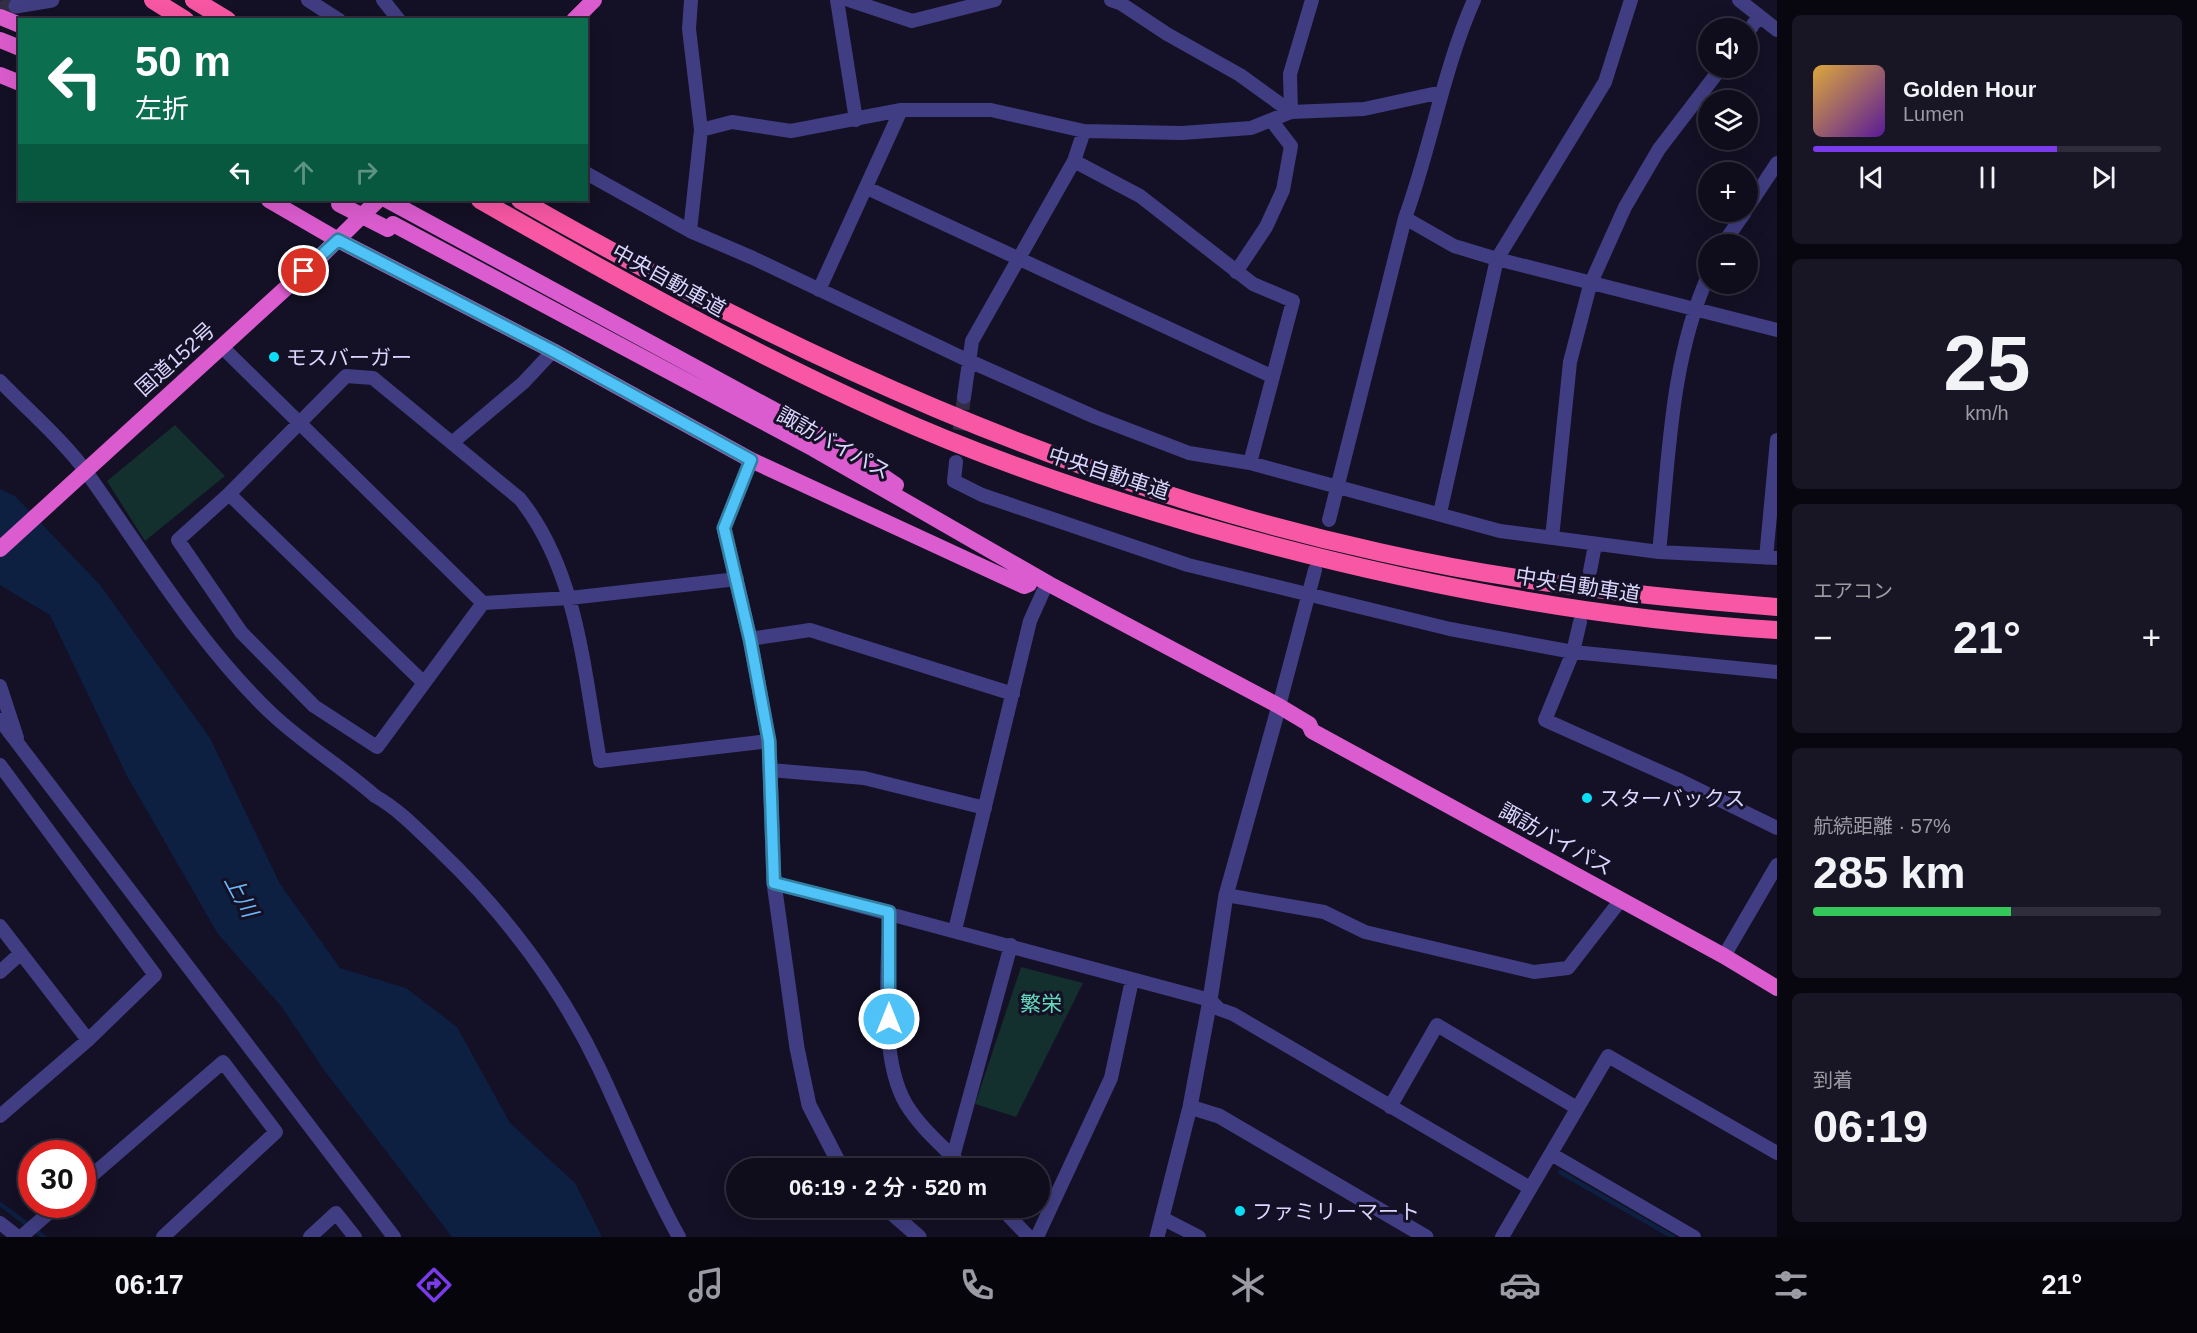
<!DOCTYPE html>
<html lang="ja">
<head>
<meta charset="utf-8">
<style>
	body { margin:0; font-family:Arial,"Noto Sans JP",sans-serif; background:#181525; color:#f1f3f6; height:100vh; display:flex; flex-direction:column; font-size:22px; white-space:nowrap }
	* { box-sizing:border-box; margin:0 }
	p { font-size:20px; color:#9b9ba3 }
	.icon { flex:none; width:33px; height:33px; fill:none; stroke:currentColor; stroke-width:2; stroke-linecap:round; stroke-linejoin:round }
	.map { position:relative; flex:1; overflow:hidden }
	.side { display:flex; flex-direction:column; gap:15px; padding:15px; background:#08070f; width:420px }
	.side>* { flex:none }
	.guide { position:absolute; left:18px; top:18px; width:570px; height:183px; border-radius:0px; box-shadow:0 6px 24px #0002,0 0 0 2px #2f2c3b; background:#0b6e4f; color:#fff; overflow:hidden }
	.buttons { position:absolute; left:1698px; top:18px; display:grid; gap:12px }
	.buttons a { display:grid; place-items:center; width:60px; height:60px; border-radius:50%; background:#0f0c1c; box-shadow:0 6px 24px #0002,0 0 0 2px #2f2c3b; font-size:30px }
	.speed { position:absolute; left:18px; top:1140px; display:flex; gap:12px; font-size:30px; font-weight:700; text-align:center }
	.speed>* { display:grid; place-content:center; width:78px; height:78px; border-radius:50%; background:#0f0c1c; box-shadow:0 6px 24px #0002,0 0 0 2px #2f2c3b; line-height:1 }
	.speed .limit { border:9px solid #d22; background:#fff; color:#111 }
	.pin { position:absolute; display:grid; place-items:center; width:51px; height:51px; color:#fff; margin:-26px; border:3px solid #fff; border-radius:50%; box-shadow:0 2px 6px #0007 }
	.me { position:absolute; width:66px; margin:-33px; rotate:0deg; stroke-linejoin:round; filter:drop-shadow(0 0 4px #0008) }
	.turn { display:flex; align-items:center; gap:21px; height:126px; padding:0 18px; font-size:27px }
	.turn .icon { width:78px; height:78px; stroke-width:2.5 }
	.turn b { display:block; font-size:42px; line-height:51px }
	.lanes { display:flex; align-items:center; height:57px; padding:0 18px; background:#0003; justify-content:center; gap:30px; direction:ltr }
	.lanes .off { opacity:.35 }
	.big { font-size:45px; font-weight:600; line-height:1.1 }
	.side .widget { flex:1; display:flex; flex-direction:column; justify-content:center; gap:9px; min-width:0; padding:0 21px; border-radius:9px; background:#181525 }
	.side .dial { align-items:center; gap:0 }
	.dial b { font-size:78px; line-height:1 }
	.song { display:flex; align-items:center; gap:18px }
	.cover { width:72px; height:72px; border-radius:9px; background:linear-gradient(135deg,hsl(40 70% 55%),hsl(270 70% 35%)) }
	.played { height:6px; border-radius:3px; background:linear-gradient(90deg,#7c3aed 70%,#2f2c3b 70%) }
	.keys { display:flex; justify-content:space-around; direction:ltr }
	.heat { display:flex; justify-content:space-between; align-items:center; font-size:33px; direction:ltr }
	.charge { height:9px; border-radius:4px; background:linear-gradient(90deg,#34c759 57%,#2f2c3b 0) }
	.trip { position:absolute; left:726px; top:1158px; width:324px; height:60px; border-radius:30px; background:#0f0c1c; box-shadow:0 6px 24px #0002,0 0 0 2px #2f2c3b; font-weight:600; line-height:60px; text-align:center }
	.tabs { display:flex; height:96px; justify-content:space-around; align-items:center; background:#06050b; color:#9b9ba3 }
	.tabs .icon { width:42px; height:42px }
	.tabs .selected { color:#7c3aed }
	.tabs b { font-size:27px; color:#f1f3f6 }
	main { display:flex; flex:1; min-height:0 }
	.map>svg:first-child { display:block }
</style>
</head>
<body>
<main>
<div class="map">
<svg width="1777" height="1237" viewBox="0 0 1777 1237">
	<rect width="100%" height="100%" fill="#141025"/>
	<path fill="#132f2e" d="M175 425 225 476 145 541 107 481Z
		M1021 967 1083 983 1016 1117 975 1104Z"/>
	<path fill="#0d2042" d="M0 489 15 496 100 585 210 738 280 884 340 968 406 988 457 1027 510 1123 575 1183 602 1237H452L324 1070 281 1006 218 934 127 776 50 615 0 585Z"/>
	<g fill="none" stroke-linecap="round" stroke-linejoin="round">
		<path stroke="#0d2042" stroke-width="4.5" d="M1560 1172 1673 1237
			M0 1204 44 1237"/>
		<path stroke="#322e45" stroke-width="14" stroke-dasharray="14 7" stroke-linecap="butt" d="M957 451 964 397"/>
		<path stroke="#322e45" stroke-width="15" stroke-dasharray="15 8" stroke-linecap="butt" d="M0 8 16 6"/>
		<path stroke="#403d82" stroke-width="14" d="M308 0 339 20
			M383 0 399 20
			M837 0 856 120
			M849 0 912 21 995 0
			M1111 0 1120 3 1167 34 1240 75 1291 112
			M1739 0 1777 30
			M1748 32 1759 16
			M1291 112 1290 74 1312 0
			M701 130 732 122 791 131 901 110H991L1084 131 1182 133 1251 128 1291 112 1364 109 1442 92
			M1074 161 1140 196 1253 284 1293 301 1250 463
			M586 173 690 231 753 258 967 360 1095 417 1189 453 1250 463 1500 531 1659 552 1777 558
			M867 188 1271 376
			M1748 207 1777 163
			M1405 218 1454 246 1497 259 1777 330
			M690 231 701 130 689 29 691 0
			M1723 244 1745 212
			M1236 272 1266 227 1283 190 1291 146 1271 120
			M819 290 901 110
			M222 347 483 603 570 598 737 579
			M0 381C27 409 65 442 87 473 145 554 199 645 272 714 304 744 342 767 375 796 400 810 420 832 441 852 505 913 561 988 599 1068 626 1125 648 1182 679 1237
			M964 397 972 341 1074 161 1084 131
			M453 442 523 383 553 351
			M956 462 954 481 982 495 1188 565 1450 629 1573 652 1777 672
			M229 494 424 683
			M1440 513 1497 259 1605 82 1631 0
			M1329 520 1405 218C1431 147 1443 70 1474 0
			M1552 538 1570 362 1590 285 1625 207 1659 149 1721 68
			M1659 552C1669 459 1670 362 1708 276
			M1766 558 1777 440
			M1590 571 1595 545
			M483 603 377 747 314 706 241 632 178 540 229 494 346 376 373 378 520 499C578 572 584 672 600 761L769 741
			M1580 622 1573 652 1545 720 1681 781 1777 828
			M750 639 810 630 1013 694
			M0 686 17 738
			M1279 706 1315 570
			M0 720 394 1237
			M0 765 155 975 88 1040 0 1116
			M770 770 864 778 985 808
			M774 883 1210 1000 1219 1009 1233 1014 1530 1188
			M1226 895 1324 912 1365 932 1534 972 1568 968 1620 901
			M889 912C889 967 878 1057 906 1104 922 1130 944 1147 964 1168
			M0 926 88 1040
			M955 930 1030 621 1043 592
			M1724 956 1777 865
			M0 972 21 953
			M1390 1107 1437 1025 1577 1108
			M1551 1154 1694 1237
			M953 1157 1011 945
			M82 1184 223 1062 276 1132 163 1237
			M1001 1208 1029 1237
			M1162 1218 1199 1237
			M0 1223 18 1237
			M21 1237 59 1204
			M310 1237 336 1213 355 1237
			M1037 1237 1111 1078 1132 980
			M1502 1237 1608 1056 1777 1153"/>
		<path stroke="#403d82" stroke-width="15" d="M16 6 52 0
			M751 460 724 528 750 639 769 741 774 883 797 1048 809 1105 839 1163 845 1168
			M1190 1107 1219 1116 1426 1237
			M886 1208 919 1237
			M1157 1237 1190 1107 1210 1000 1226 895 1279 706"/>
		<path stroke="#db5cce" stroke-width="16" d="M0 17 20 25
			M574 20 594 0
			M0 40 20 48
			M0 75 20 83
			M269 200 338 240 553 351 751 460 1024 586 1029 584
			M387 200 833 442 896 485
			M393 224 814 449 1049 584 1279 706 1309 724 1312 731 1724 956 1777 988
			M0 549 321 256 378 200"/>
		<path stroke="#f757a4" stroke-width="18" d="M153 0 185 20
			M194 0 227 20
			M480 200C613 276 745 350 885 413 986 459 1091 494 1198 525 1386 579 1581 618 1777 630
			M520 200C790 354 1074 485 1379 552 1512 582 1641 596 1777 607"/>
		<path stroke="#db5cce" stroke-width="16" d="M339 204 388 229"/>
	</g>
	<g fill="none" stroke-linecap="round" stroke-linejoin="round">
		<defs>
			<path id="route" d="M304 271 338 240 553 351 751 460 724 528 750 639 769 741 774 883 889 912V1019"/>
		</defs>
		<use href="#route" stroke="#337fa1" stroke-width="15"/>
		<use href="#route" stroke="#4fc3f7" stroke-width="10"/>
	</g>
	<g fill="#0bdef4" stroke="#141025" stroke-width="2">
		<circle cx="274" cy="357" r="6"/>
		<circle cx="1587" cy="798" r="6"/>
		<circle cx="1240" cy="1211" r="6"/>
	</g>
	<g text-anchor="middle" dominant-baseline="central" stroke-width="6" stroke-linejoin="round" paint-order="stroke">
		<g font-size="21" fill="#dad6fd" stroke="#141025">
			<text transform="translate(669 280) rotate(29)">中央自動車道</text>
			<text transform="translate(175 359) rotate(-42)">国道152号</text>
			<text transform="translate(834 443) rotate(29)">諏訪バイパス</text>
			<text transform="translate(1109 473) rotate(18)">中央自動車道</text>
			<text transform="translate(1578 585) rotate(9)">中央自動車道</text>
			<text transform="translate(1556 839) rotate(29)">諏訪バイパス</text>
		</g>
		<g font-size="21" fill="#dad6fd" stroke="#141025" text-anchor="start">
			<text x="286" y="357">モスバーガー</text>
			<text x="1599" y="798">スターバックス</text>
			<text x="1252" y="1211">ファミリーマート</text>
		</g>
		<g font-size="21" fill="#65dabc" stroke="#141025">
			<text x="1041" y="1003">繁栄</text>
		</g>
		<g font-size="22" font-style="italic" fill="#69b7f8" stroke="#141025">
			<text transform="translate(241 896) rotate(62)">上川</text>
		</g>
	</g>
</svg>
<div class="buttons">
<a><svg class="icon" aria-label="sound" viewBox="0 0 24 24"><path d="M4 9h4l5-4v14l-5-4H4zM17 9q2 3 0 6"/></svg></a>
<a><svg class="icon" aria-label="layers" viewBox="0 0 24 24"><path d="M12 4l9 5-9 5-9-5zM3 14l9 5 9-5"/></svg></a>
<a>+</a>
<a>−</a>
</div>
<div class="speed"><div class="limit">30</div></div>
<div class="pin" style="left:304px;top:271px;background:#d93025"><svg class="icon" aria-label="arrive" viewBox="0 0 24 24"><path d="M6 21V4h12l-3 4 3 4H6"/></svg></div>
<svg class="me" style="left:889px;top:1019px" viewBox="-20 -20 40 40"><circle r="17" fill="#4fc3f7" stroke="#fff" stroke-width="3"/><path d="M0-11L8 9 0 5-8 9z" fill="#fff"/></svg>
<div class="trip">06:19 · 2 分 · 520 m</div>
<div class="guide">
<div class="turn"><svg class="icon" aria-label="left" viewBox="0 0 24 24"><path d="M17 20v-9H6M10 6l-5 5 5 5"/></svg><div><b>50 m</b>左折</div></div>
<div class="lanes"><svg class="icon" aria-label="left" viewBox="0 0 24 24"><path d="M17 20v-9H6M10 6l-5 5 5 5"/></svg><svg class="icon off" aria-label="ahead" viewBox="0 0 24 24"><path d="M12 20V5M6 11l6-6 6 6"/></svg><svg class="icon off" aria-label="right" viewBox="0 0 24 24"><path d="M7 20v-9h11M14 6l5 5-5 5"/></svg></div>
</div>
</div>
<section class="side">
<div class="widget">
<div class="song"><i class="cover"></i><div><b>Golden Hour</b><p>Lumen</p></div></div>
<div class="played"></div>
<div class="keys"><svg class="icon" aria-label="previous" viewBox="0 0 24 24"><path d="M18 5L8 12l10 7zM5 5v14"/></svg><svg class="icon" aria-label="pause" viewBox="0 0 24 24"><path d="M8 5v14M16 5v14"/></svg><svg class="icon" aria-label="next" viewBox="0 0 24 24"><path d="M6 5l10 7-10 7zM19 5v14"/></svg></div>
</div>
<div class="widget dial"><b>25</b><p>km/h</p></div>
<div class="widget"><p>エアコン</p>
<div class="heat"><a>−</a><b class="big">21°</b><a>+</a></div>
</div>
<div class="widget"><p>航続距離 · 57%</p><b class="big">285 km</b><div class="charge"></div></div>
<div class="widget"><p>到着</p><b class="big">06:19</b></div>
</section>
</main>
<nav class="tabs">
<b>06:17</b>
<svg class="icon selected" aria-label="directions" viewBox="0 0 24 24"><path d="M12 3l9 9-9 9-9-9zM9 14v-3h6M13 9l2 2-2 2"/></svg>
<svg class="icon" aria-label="music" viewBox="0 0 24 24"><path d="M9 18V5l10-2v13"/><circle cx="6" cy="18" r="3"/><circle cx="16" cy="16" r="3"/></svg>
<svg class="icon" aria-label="phone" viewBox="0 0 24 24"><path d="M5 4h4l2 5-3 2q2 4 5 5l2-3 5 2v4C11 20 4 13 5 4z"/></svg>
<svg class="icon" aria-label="climate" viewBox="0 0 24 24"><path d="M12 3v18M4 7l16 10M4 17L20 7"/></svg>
<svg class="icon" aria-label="car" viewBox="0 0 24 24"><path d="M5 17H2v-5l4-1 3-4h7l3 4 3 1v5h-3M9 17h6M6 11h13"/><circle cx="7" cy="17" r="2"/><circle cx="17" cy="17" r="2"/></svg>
<svg class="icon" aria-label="filters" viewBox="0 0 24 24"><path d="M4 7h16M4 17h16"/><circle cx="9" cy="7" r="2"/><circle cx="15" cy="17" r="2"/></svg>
<b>21°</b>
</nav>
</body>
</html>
